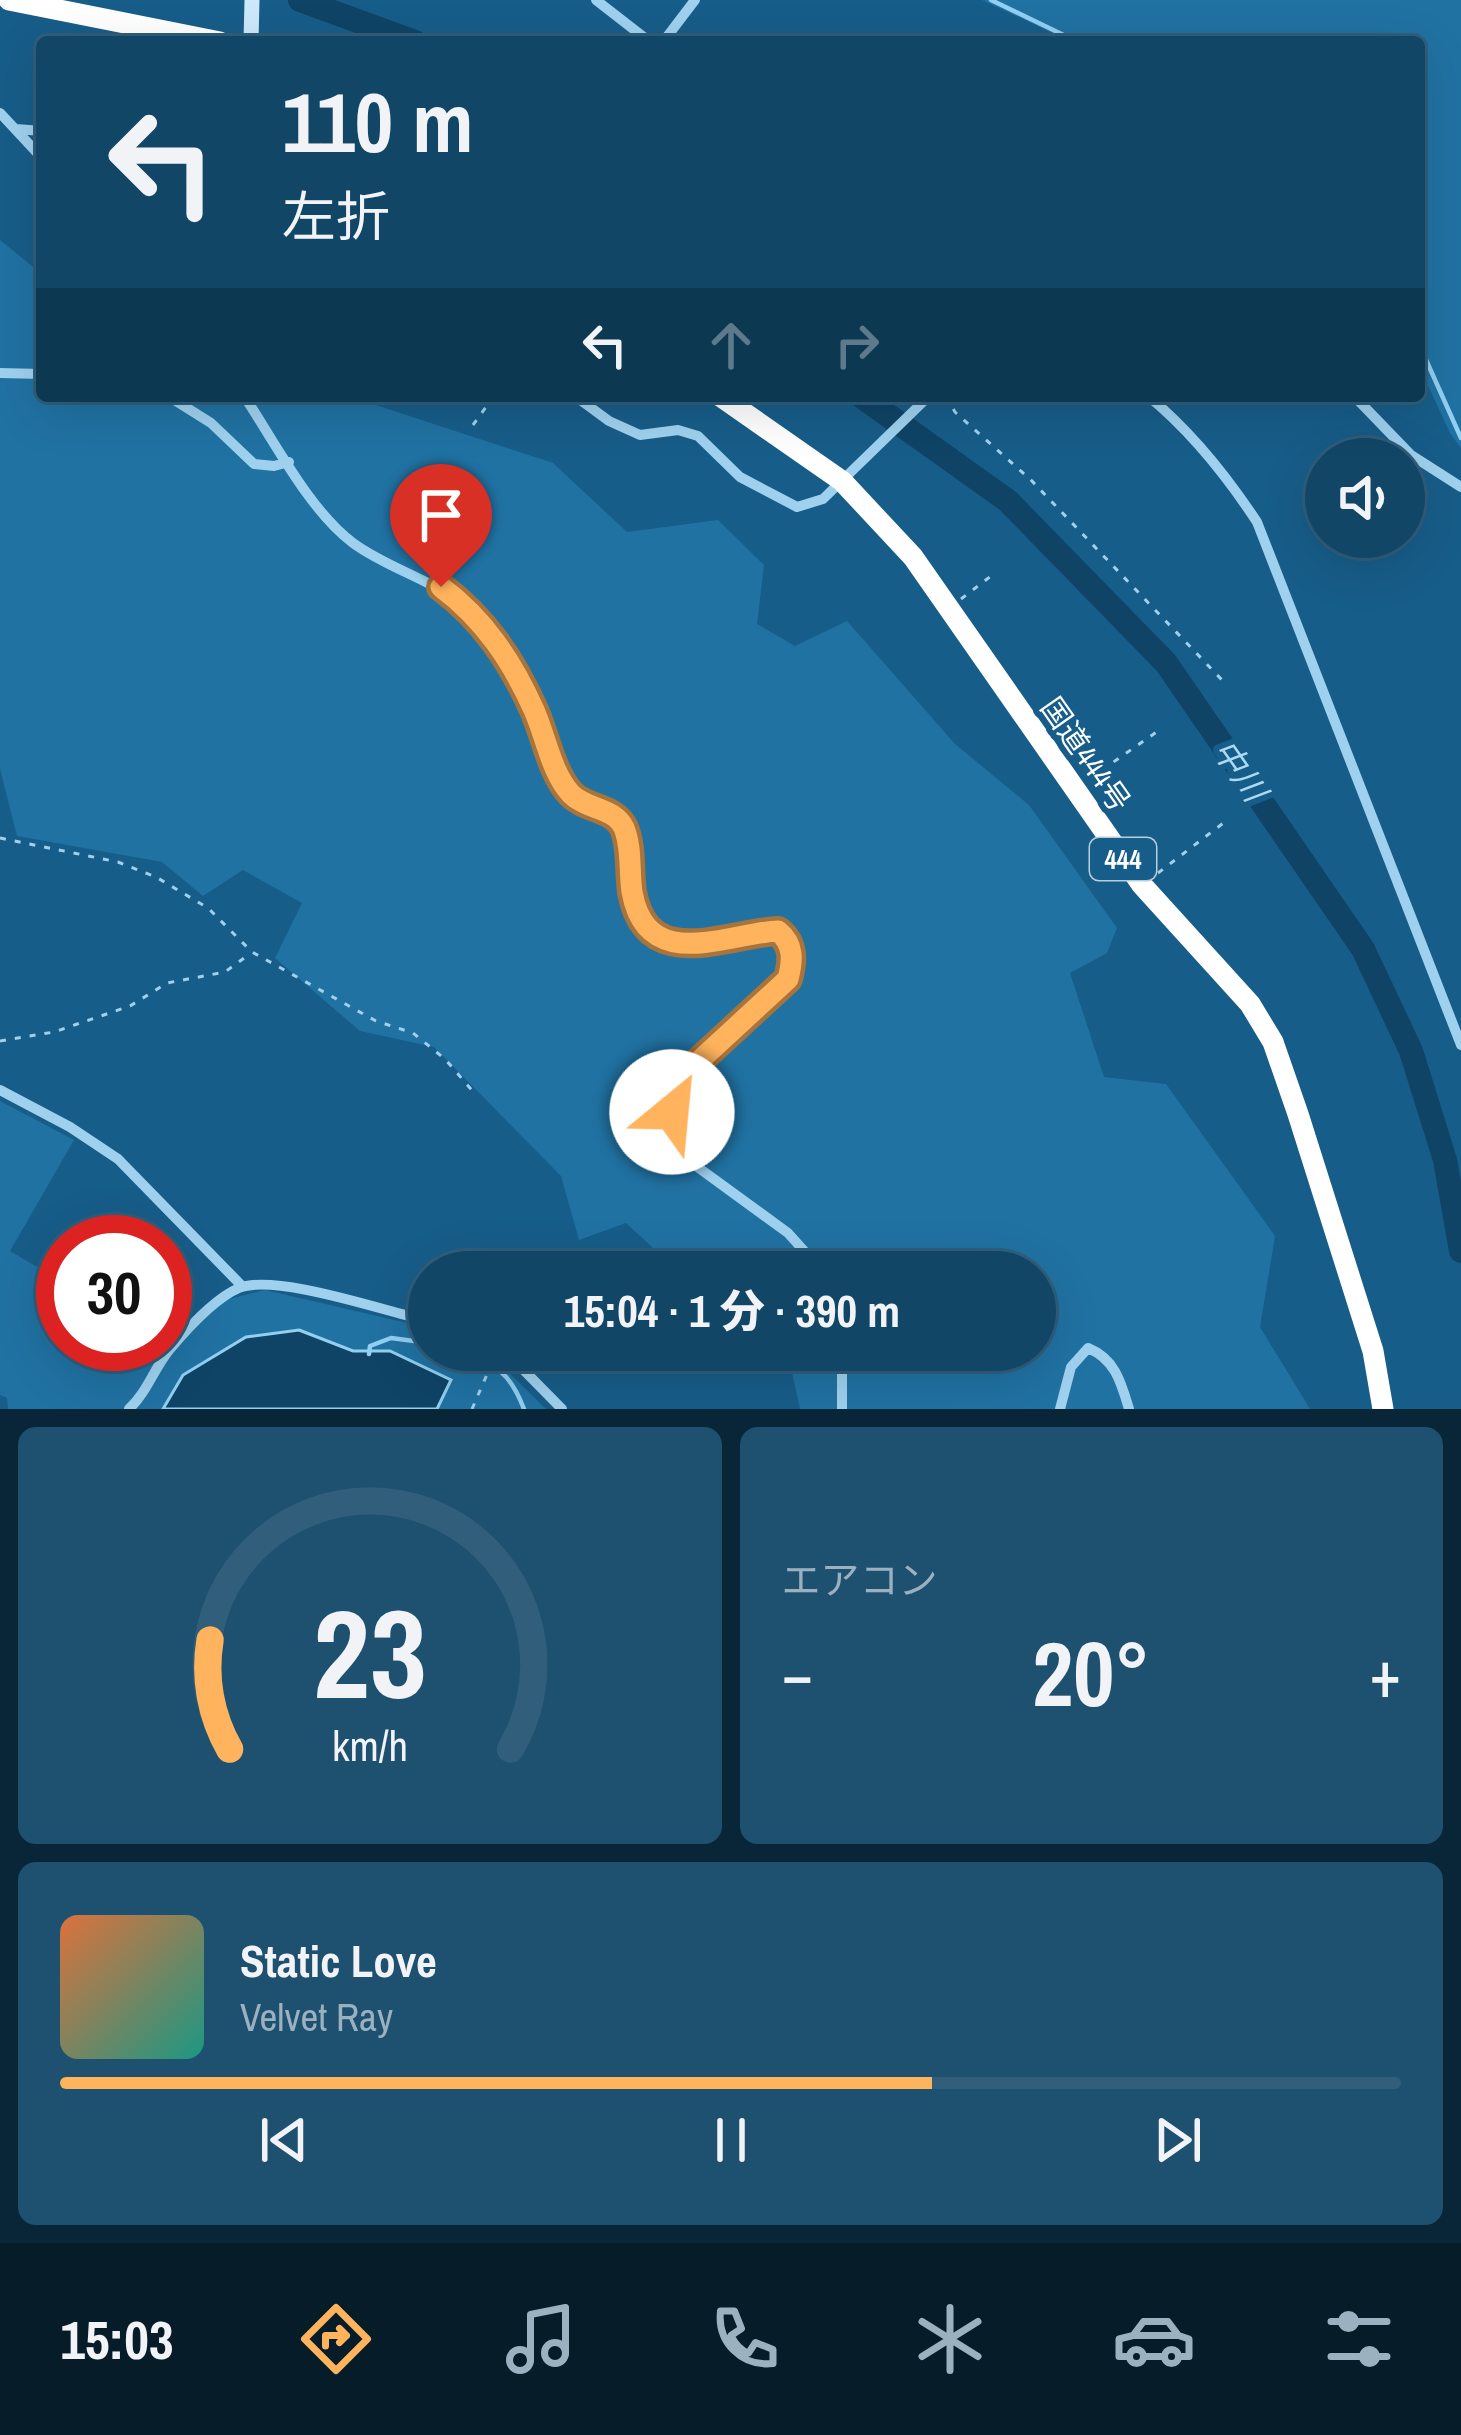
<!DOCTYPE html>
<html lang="ja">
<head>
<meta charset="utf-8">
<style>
	body { margin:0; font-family:"Archivo Narrow","Noto Sans JP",sans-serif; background:#1e5070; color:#f1f3f6; height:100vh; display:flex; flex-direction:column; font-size:45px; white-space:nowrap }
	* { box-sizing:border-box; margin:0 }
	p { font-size:39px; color:#9cb1c0 }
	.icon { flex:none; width:66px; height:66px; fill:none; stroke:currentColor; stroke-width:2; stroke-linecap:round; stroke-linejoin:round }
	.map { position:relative; height:1409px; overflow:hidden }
	.drawer { display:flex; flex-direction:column; gap:18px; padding:18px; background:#092639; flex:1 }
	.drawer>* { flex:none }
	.top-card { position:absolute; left:36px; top:36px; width:1389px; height:366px; border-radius:12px; box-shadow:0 12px 48px #0002,0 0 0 3px #305e7b; background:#114667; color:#f1f3f6; overflow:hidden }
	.buttons { position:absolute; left:1305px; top:438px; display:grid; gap:24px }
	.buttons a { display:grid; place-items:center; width:120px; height:120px; border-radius:50%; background:#114667; box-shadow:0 12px 48px #0002,0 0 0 3px #305e7b; font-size:60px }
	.speed { position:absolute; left:36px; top:1215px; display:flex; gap:24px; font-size:60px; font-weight:700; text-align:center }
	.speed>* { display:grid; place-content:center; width:156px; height:156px; border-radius:50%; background:#114667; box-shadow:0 12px 48px #0002,0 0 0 3px #305e7b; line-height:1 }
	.speed .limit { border:18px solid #d22; background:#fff; color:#111 }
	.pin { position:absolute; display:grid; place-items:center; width:102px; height:102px; color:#fff; margin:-123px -51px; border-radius:50% 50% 50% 0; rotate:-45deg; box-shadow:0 0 12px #0007 }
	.pin .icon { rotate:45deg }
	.me { position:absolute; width:132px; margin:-66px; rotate:28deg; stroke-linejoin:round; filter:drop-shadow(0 0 9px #0008) }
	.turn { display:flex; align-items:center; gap:42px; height:252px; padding:0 48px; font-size:54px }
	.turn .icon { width:156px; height:156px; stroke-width:2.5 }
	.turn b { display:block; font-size:84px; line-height:102px }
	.lanes { display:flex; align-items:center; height:114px; padding:0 48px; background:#0003; justify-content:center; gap:60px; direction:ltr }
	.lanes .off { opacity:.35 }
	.big { font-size:90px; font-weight:800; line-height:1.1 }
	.drawer .tile { flex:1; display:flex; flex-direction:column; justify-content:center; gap:18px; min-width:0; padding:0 42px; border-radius:18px; background:#1e5070 }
	.drawer .dial { align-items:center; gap:0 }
	.dial svg { height:312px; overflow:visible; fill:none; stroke:#305e7b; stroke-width:7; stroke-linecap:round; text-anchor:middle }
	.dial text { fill:#f1f3f6; stroke:none }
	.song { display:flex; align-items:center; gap:36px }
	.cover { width:144px; height:144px; border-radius:18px; background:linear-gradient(135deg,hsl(20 70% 55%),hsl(170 70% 35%)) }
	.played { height:12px; border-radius:6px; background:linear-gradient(90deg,#ffb35c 65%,#305e7b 65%) }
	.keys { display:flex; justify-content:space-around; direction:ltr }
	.heat { display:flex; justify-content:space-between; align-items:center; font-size:66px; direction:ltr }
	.drawer .tiles { flex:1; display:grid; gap:18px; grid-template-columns:1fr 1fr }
	.tile:last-child { grid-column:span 2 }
	.trip { position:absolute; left:408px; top:1251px; width:648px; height:120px; border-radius:60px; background:#114667; box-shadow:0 12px 48px #0002,0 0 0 3px #305e7b; font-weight:800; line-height:120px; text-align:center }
	.tabs { display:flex; height:192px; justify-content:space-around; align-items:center; background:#071c29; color:#9cb1c0 }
	.tabs .icon { width:84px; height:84px }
	.tabs .active { color:#ffb35c }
	.tabs b { font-size:54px; color:#f1f3f6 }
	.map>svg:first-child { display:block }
</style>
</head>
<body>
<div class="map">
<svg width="1461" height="1409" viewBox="0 0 1461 1409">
	<rect width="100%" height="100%" fill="#175d89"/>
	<path fill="#2072a3" d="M982 0H1461V448L1450 433 1419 366V42H1072Z
		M0 240 42 274V396H367L373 404 553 463 627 532 718 520 764 565 757 624 795 646 847 621 955 744 1029 805 1117 928 1107 953 1070 973 1104 1077 1166 1084 1275 1236 1260 1327 1310 1409H800L787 1350H1035V1272H679L626 1223 579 1240 561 1176 434 1047 360 1031 275 958 302 903 243 870 203 896 162 862 17 836 0 769Z
		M0 1101 74 1140 10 1251 63 1282V1344H165L205 1305 265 1290 429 1328V1350H486L546 1409H437L450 1380 390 1351H353L299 1330 246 1337 183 1375 163 1409H8L7 1398 0 1395Z"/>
	<path fill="#0f4466" stroke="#92cff1" stroke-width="3" d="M299 1330 353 1351H390L451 1380 437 1409H163L183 1375 246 1337Z"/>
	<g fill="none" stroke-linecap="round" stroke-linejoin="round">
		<path stroke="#92cff1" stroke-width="4.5" d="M991 0 1078 42
			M1419 344 1461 438
			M454 1350C493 1365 508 1367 524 1409
			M369 1354 370 1346 391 1338 429 1343"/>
		<path stroke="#0f4466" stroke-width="24" d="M300 0 415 42
			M861 396 1008 501 1166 663 1363 949 1411 1051 1445 1160 1461 1251"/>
		<path stroke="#9fd1ee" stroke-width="3" stroke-dasharray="6 9" stroke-linecap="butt" d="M946 396 955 412 1031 480 1222 680
			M473 425 494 396
			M961 599 991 576
			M1089 779 1158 731
			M0 838 118 862 156 877 208 908 252 952 376 1021 413 1033 445 1059 476 1095
			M1158 873 1226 821
			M0 1041 54 1032 130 1006 167 983 225 972 251 953
			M472 1409 495 1356"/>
		<path stroke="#9fd1ee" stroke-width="10" d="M596 0 650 42
			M663 42 695 0
			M0 113 42 158
			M16 129 42 131
			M0 373 42 374
			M168 396 211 423 254 464 274 466 289 462
			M244 396C275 442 309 510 353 543 398 576 455 583 489 632 507 656 523 684 535 711 546 736 551 765 567 787 581 808 614 805 624 829 638 862 621 906 655 931 695 960 735 932 778 931 794 944 793 960 788 979L698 1062 681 1084 672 1112V1134L681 1155 788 1233 823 1272
			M575 396 609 421 640 435 678 430 698 436 740 477 797 507 823 499 929 396
			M1148 396C1192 432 1226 475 1257 522L1461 1045
			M1354 396 1411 455 1461 487
			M0 1090 70 1127 118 1159 242 1286
			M504 1350 562 1409
			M129 1409C148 1391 154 1368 170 1349 187 1329 215 1298 239 1288 276 1273 387 1312 429 1321
			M842 1409V1350
			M1060 1409 1071 1367 1088 1348C1115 1359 1121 1382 1129 1409"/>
		<path stroke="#cce8fa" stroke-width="15" d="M251 42 252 0"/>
		<path stroke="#fff" stroke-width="21" d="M9 0 220 42
			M720 396 842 481 913 557 1142 885 1250 1004 1273 1042 1298 1114 1373 1351 1383 1409"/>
	</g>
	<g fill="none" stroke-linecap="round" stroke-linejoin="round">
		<defs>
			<path id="route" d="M441 587C484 619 512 661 534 710 546 737 551 772 571 794 587 810 614 807 624 828 632 847 629 872 632 892 647 975 728 933 778 931 794 944 793 960 788 979L698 1062 681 1084 672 1112"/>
		</defs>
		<use href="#route" stroke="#a6743c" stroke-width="30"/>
		<use href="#route" stroke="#ffb35c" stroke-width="21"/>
	</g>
	<g text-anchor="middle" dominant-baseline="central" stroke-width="12" stroke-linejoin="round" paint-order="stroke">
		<rect fill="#175d89" stroke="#b9cedc" stroke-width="3" x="1090" y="838" width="66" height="42" rx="9"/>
		<g font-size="27" font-weight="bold" fill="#fff">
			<text x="1123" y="859">444</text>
		</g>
		<g font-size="30" fill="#fff" stroke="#175d89">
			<text transform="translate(1086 754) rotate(55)">国道444号</text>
		</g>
		<g font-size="33" font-style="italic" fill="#abdaf5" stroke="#175d89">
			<text transform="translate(1240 770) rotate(55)">中川</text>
		</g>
	</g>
</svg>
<div class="buttons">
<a><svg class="icon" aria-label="sound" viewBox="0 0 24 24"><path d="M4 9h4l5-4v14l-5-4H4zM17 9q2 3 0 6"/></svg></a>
</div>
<div class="speed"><div class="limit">30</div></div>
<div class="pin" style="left:441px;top:587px;background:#d93025"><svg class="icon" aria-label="arrive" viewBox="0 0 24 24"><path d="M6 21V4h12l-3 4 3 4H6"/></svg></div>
<svg class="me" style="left:672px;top:1112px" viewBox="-20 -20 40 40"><circle r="19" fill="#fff"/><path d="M0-13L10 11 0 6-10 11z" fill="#ffb35c"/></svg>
<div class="trip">15:04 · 1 分 · 390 m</div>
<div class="top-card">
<div class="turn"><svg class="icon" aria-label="left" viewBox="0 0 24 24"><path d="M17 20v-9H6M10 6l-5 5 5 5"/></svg><div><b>110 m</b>左折</div></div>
<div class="lanes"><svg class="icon" aria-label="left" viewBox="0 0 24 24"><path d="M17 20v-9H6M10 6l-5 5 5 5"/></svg><svg class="icon off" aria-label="ahead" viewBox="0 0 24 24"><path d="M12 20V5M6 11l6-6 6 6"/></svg><svg class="icon off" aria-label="right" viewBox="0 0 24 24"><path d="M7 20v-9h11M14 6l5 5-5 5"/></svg></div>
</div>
</div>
<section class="drawer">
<div class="tiles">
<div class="tile dial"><svg viewBox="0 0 100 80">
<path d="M14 69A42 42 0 1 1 86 69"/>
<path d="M14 69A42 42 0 0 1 9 41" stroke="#ffb35c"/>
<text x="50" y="56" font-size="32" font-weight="700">23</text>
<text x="50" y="72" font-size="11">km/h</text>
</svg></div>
<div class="tile"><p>エアコン</p>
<div class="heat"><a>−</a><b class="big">20°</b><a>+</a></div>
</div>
<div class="tile">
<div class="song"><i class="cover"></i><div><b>Static Love</b><p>Velvet Ray</p></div></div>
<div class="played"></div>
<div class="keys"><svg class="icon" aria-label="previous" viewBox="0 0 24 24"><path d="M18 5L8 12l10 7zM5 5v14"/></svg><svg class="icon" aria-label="pause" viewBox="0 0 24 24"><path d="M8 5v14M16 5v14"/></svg><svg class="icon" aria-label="next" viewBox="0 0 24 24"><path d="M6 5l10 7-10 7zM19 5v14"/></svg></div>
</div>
</div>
</section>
<nav class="tabs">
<b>15:03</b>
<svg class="icon active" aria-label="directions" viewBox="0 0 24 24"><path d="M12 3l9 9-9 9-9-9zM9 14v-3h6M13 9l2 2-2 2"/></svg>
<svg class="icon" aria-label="music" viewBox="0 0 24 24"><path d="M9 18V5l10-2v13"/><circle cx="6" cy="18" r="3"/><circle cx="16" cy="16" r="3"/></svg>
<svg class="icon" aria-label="phone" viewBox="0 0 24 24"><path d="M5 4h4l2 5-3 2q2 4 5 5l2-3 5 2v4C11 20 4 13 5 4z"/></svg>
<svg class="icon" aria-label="climate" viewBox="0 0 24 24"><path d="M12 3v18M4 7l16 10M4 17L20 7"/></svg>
<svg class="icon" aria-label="car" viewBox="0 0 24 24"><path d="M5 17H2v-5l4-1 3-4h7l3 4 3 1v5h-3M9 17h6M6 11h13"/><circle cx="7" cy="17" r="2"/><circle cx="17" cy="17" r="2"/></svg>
<svg class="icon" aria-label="filters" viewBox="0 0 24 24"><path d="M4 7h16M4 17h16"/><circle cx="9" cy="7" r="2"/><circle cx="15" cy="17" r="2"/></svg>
</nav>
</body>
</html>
